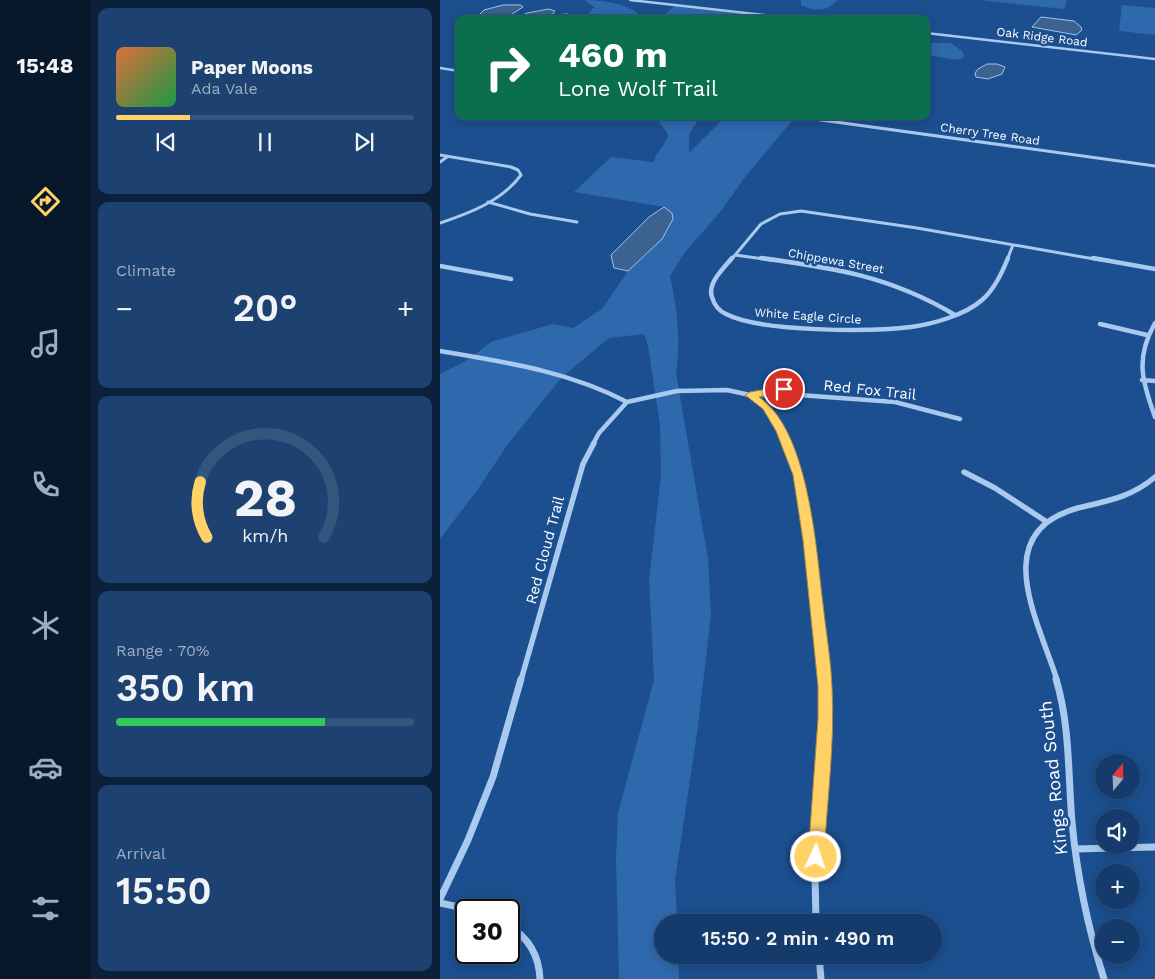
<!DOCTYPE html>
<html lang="en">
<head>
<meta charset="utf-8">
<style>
	body { margin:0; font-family:"Work Sans",sans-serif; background:#1d4271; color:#f1f3f6; height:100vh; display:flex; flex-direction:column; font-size:19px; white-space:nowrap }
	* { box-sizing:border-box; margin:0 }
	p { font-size:16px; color:#9dadc1 }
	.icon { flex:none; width:28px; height:28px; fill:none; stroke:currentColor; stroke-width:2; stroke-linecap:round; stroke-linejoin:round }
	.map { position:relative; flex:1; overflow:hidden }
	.details { display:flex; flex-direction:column; gap:8px; padding:8px; background:#0b203b; width:350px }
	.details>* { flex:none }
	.hud { position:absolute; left:15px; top:15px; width:475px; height:105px; border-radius:10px; box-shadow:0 2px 12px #0003,0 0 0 1px #33557e; background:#0b6e4f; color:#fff; overflow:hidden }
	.needle { width:32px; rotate:19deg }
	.controls { position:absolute; left:655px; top:754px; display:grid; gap:10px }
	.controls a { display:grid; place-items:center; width:45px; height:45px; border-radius:50%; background:#143b6b; box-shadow:0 2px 12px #0003,0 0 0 1px #33557e; font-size:25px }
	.speed { position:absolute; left:15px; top:899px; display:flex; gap:10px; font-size:25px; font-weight:700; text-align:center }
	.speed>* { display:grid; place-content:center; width:65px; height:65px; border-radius:50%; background:#143b6b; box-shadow:0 2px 12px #0003,0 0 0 1px #33557e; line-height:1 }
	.speed .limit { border:2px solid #111; border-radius:8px; background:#fff; color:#111 }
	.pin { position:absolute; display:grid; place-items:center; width:42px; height:42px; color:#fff; margin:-21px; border:2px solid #fff; border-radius:50%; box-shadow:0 1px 5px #0007 }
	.me { position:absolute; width:55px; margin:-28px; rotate:3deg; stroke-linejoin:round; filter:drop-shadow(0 0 4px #0008) }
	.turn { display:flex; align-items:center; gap:18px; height:105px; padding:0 20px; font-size:22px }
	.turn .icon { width:65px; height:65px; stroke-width:2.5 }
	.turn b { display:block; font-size:35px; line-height:42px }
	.big { font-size:38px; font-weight:600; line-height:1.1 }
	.details .tile { flex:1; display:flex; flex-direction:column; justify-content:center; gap:8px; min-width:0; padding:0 18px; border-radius:10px; background:#1d4271 }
	.details .dial { align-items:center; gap:0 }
	.dial svg { height:130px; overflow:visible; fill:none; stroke:#33557e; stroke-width:7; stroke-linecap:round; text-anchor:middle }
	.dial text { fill:#f1f3f6; stroke:none }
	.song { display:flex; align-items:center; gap:15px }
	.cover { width:60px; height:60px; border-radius:8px; background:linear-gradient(135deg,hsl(20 70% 55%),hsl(140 70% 35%)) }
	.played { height:5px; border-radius:2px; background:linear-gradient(90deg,#ffd166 25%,#33557e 25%) }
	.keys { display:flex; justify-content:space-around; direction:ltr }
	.heat { display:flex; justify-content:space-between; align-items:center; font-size:28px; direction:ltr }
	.charge { height:8px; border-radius:4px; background:linear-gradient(90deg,#34c759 70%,#33557e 0) }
	.trip { position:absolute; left:214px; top:914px; width:288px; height:50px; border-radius:25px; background:#143b6b; box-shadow:0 2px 12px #0003,0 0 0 1px #33557e; font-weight:600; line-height:50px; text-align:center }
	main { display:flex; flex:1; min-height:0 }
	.tabs { display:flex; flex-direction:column; width:90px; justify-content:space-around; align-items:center; background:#08182b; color:#9dadc1 }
	.tabs .icon { width:35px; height:35px }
	.tabs .on { color:#ffd166 }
	.tabs b { font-size:22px; color:#f1f3f6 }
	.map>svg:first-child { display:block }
</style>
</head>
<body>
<main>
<nav class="tabs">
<b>15:48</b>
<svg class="icon on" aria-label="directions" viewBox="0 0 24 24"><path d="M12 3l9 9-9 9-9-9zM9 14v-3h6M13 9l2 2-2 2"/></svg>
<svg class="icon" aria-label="music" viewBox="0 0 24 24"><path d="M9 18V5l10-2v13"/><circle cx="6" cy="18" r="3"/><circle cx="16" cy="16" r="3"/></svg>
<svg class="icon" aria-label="phone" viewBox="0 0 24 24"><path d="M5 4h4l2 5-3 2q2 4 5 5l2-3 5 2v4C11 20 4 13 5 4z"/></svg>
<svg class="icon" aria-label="climate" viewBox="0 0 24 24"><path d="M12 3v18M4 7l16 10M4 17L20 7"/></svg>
<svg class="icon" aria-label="car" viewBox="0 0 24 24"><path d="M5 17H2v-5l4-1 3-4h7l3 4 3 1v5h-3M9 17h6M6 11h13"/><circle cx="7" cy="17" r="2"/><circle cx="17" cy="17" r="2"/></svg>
<svg class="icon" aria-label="filters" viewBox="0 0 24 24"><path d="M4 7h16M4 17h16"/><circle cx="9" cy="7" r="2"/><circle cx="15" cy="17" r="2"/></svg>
</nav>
<section class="details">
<div class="tile">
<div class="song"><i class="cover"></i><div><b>Paper Moons</b><p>Ada Vale</p></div></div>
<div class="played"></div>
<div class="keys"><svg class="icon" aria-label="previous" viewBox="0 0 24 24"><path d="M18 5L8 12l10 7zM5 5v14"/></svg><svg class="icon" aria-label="pause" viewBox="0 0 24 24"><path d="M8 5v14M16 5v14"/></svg><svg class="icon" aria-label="next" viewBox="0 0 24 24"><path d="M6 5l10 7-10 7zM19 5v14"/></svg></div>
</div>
<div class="tile"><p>Climate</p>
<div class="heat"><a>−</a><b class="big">20°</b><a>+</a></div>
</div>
<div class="tile dial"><svg viewBox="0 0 100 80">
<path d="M14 69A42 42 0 1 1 86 69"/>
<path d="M14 69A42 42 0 0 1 10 35" stroke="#ffd166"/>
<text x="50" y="56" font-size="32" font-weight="700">28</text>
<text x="50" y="72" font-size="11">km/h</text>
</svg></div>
<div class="tile"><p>Range · 70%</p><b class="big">350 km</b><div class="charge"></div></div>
<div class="tile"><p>Arrival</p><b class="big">15:50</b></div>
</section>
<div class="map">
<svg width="715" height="979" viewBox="0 0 715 979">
	<rect width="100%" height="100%" fill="#1b4f8f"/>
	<path fill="#2e69ad" d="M145 0C160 0 187 3 198 14L190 19 153 18 147 16 154 7Z
		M361 0H397C387 12 375 12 361 5Z
		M539 0H627L624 9Z
		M236 5 358 19H219Z
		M682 5 715 8V35L679 31Z
		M492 43H511L523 52 524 57 518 60 486 55V50Z
		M215 116H254L257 122 249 135V153L286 116H356L305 177 281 211 245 252 230 276C237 308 241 340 236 373L268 559 271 615 258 726 235 880 237 922H222V955H238L239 979H179L176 857 178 813 214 680 209 580 221 476 220 425 208 346 204 334 169 338 122 377 68 444 38 489 0 539V374L29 359 51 342 113 324 133 328 162 309 188 271 222 239 232 213 224 207 134 192 171 157 214 162C215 152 227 145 228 134Z"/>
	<path fill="#3c6290" stroke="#9cc4f0" d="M63 5H81L83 7 66 18H36L44 10Z
		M109 9 115 11 112 15 128 14 121 19H74L87 13Z
		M601 17 634 21 641 27 642 30 636 35 592 27Z
		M547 64H557L565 67 562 74 548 79 536 77 535 73 538 69Z
		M224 207 232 213 233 219 222 239 188 271 174 268 171 255 209 217Z"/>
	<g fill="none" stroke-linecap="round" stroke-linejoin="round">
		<path stroke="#a9c9ee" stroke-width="2.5" d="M190 0 360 19
			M486 33 715 59
			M0 68 19 71"/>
		<path stroke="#a9c9ee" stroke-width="3" d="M352 116 715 166
			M0 155 71 167 78 170 81 175C62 201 30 213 0 223
			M0 162 7 157
			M48 202 90 214 137 222
			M295 255 331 260
			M291 260 321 224 340 214 361 211 477 228 660 260
			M567 260 573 245"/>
		<path stroke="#a9c9ee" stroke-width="4.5" d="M292 258C284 268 267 283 272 297 274 304 279 311 286 314 320 332 431 332 471 327 493 324 525 315 542 300 554 290 562 273 568 258
			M321 258C394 268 450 276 515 315
			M653 258 715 269
			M0 266 71 279
			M715 323C695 358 702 381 715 417
			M660 324 707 335
			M0 351C65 362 128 371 187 402
			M702 380 715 381
			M328 392 362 386
			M310 395 327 407 346 444
			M153 444 159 433 187 402 237 391 287 390 310 395H359L455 402 520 419"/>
		<path stroke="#a9c9ee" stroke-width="5.5" d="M346 443C374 517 376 601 384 680
			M524 472 555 488 607 522
			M81 680 143 464 154 443
			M617 680C599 622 547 532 638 508 667 501 692 497 715 477"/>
		<path stroke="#a9c9ee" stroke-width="7" d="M616 679C630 725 628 774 632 822 637 876 648 928 664 979
			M635 849 715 847
			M0 899 28 840 53 777 81 679
			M0 903 32 910
			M376 922 375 876 385 719 384 679
			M69 926C89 938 99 956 100 979
			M379 955 381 979"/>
	</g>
	<path fill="#ffd166" stroke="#a68842" d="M344 386 350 389 348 391 319 397C369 431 376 548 383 604 386 632 391 660 392 687 395 743 387 801 384 857L382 863 376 865 370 863 368 857 378 719V686L363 540 353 475 336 431 323 409 305 395 310 392Z"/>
	<g text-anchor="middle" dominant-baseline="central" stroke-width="5" stroke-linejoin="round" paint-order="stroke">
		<g font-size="12" fill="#fff" stroke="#1b4f8f">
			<text transform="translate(602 37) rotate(7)">Oak Ridge Road</text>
			<text transform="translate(550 134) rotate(8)">Cherry Tree Road</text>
			<text transform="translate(396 261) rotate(10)">Chippewa Street</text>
			<text transform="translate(368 316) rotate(4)">White Eagle Circle</text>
		</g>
		<g font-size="15" fill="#fff" stroke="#1b4f8f">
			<text transform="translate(430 390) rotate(6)">Red Fox Trail</text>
			<text transform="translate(105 550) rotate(-75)">Red Cloud Trail</text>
		</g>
		<g font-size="18" fill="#fff" stroke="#1b4f8f">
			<text transform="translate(613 778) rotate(-96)">Kings Road South</text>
		</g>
	</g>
</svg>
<div class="controls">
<a><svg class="needle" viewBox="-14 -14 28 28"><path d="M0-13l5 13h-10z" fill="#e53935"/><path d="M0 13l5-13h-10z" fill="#9dadc1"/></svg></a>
<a><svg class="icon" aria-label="sound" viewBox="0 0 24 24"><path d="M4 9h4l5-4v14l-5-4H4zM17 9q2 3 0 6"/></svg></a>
<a>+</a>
<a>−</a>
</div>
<div class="speed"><div class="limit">30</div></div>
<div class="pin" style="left:344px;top:389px;background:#d93025"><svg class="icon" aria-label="arrive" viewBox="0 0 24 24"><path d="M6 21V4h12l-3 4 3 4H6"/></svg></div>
<svg class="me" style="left:376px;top:857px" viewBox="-20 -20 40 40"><circle r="17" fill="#ffd166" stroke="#fff" stroke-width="3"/><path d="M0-11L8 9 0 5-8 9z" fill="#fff"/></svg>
<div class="trip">15:50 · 2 min · 490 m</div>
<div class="hud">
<div class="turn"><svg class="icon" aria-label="right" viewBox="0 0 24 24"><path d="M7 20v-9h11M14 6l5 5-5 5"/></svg><div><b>460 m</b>Lone Wolf Trail</div></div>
</div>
</div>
</main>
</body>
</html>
